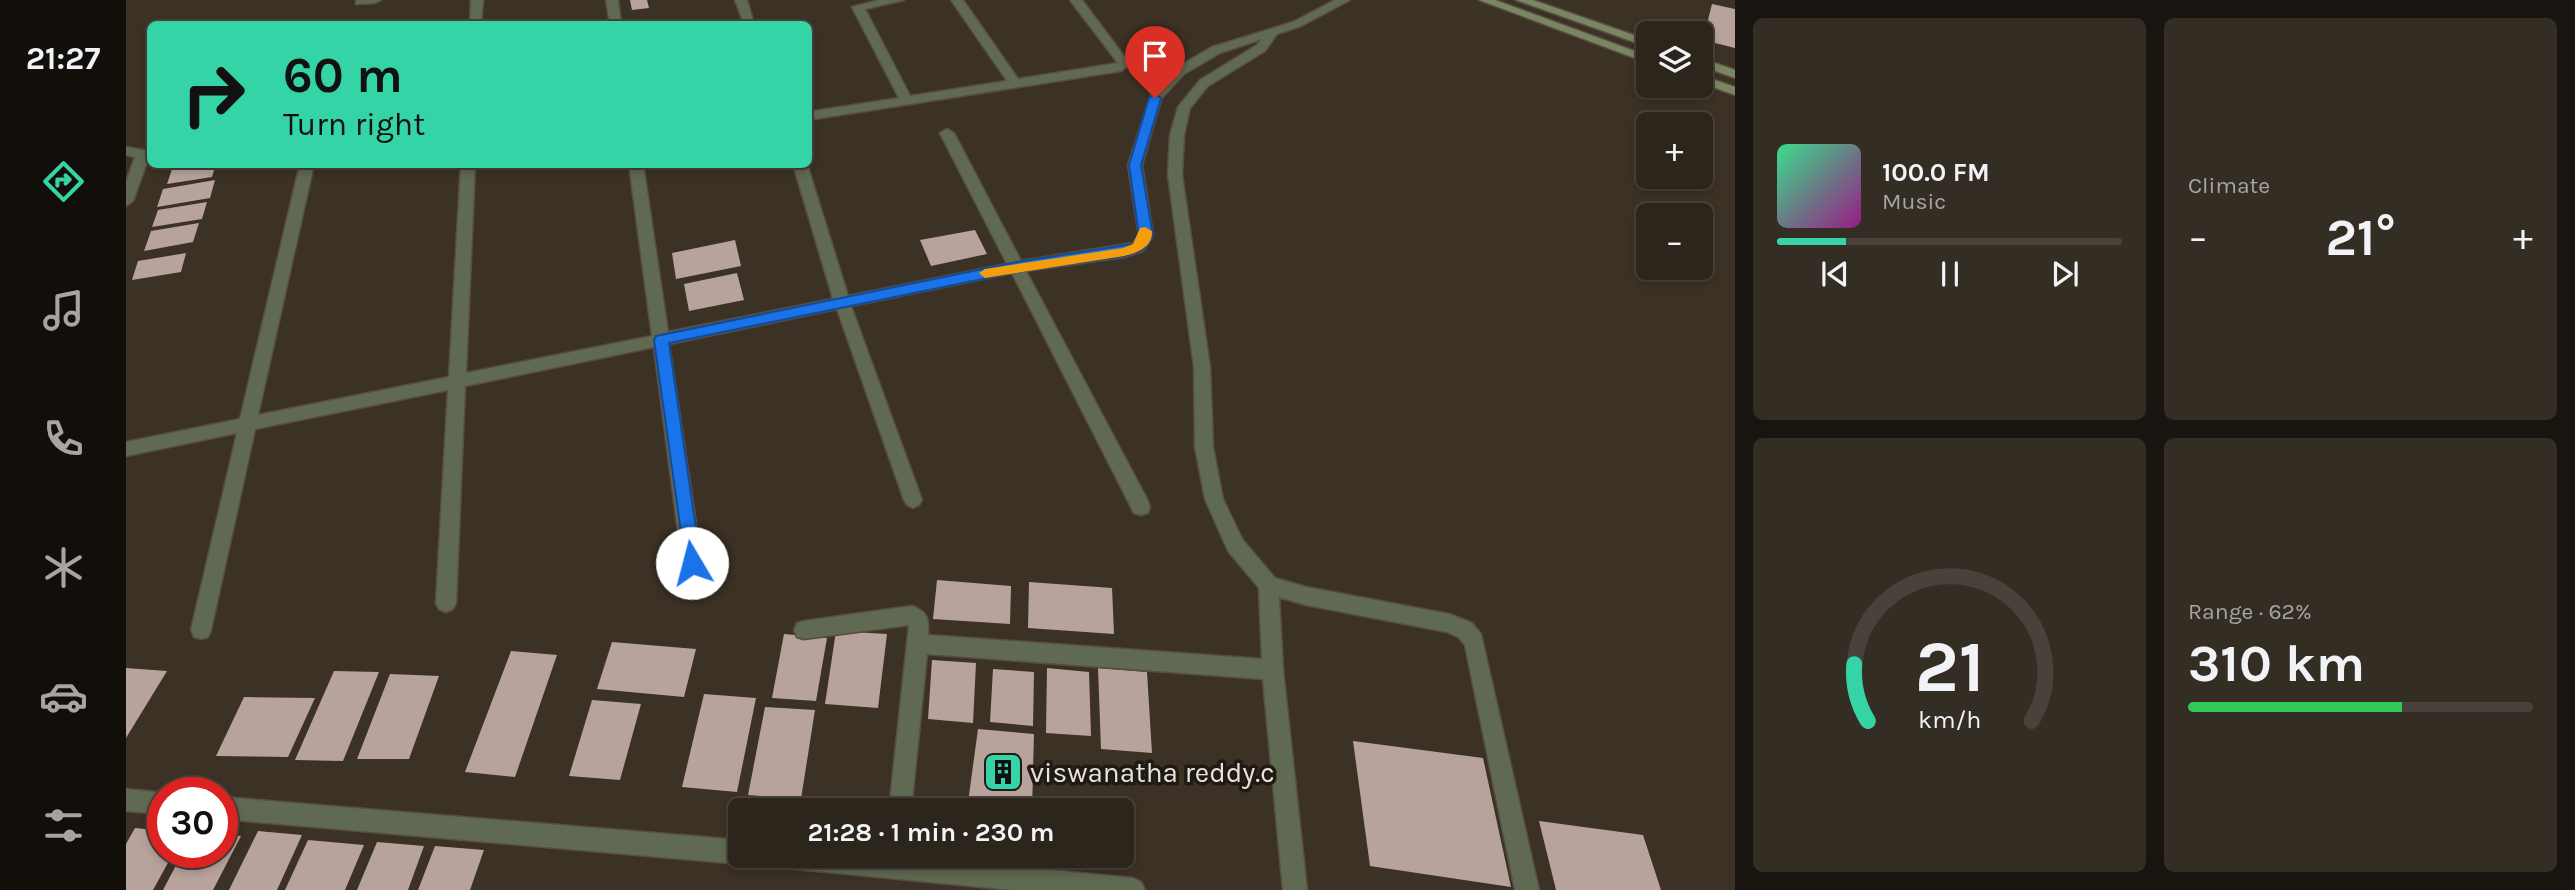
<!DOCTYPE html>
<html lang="en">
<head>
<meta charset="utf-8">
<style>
	body { margin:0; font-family:Karla,sans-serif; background:#342d24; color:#f1f3f6; height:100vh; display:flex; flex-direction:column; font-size:26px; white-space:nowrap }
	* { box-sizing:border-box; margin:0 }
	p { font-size:23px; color:#a6a5a3 }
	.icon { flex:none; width:38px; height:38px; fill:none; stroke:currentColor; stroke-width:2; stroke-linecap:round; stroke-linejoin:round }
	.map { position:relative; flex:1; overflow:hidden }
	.sheet { display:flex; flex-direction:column; gap:18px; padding:18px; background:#18140f; width:840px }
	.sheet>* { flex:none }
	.hud { position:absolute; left:21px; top:21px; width:665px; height:147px; border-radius:10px; box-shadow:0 4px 10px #0003,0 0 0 2px #48423a; background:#35d4a7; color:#111; overflow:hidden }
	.buttons { position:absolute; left:1510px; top:21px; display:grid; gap:14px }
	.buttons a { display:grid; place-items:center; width:77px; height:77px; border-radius:10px; background:#2c251b; box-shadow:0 4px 10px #0003,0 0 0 2px #48423a; font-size:35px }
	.speed { position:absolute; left:21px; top:777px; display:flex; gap:14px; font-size:35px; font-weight:700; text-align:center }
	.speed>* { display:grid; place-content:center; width:91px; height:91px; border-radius:50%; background:#2c251b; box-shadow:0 4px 10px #0003,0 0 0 2px #48423a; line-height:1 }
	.speed .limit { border:10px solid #d22; background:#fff; color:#111 }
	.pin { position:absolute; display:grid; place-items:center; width:60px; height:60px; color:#fff; margin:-72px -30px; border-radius:50% 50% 50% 0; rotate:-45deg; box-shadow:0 0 7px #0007 }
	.pin .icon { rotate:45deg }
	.me { position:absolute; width:77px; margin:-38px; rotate:352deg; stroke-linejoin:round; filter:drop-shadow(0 0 5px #0008) }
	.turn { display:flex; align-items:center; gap:24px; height:147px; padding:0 21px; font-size:32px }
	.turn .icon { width:91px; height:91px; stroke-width:2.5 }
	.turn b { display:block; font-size:49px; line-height:60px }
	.big { font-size:52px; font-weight:700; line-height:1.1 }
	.sheet .card { flex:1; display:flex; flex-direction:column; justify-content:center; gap:10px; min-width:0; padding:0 24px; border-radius:10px; background:#342d24 }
	.sheet .dial { align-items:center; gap:0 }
	.dial svg { height:182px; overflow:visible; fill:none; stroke:#48423a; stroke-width:7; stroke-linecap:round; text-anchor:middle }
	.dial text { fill:#f1f3f6; stroke:none }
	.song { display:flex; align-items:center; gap:21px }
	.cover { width:84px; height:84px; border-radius:10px; background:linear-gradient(135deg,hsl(150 70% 55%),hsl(310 70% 35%)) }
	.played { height:7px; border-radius:4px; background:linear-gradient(90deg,#35d4a7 20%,#48423a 20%) }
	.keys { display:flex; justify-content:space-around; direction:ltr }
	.heat { display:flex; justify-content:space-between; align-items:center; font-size:38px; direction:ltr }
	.charge { height:10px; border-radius:5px; background:linear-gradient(90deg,#34c759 62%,#48423a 0) }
	.sheet .tiles { flex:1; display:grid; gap:18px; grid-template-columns:repeat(2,1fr) }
	.trip { position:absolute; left:602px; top:798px; width:406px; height:70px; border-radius:10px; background:#2c251b; box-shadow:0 4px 10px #0003,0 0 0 2px #48423a; font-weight:700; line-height:70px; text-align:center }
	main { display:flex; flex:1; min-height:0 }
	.dock { display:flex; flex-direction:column; width:126px; justify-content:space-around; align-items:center; background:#120f0b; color:#a6a5a3 }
	.dock .icon { width:49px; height:49px }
	.dock .active { color:#35d4a7 }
	.dock b { font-size:32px; color:#f1f3f6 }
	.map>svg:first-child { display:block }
</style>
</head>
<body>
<main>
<nav class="dock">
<b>21:27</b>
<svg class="icon active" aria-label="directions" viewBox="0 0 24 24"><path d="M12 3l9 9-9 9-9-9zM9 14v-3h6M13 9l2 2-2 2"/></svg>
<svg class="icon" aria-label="music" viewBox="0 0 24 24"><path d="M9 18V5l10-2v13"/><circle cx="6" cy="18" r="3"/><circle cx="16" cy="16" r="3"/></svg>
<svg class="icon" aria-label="phone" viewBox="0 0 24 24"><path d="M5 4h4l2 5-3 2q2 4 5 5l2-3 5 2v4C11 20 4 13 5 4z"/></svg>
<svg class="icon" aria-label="climate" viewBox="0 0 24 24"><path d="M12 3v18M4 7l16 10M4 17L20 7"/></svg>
<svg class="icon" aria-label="car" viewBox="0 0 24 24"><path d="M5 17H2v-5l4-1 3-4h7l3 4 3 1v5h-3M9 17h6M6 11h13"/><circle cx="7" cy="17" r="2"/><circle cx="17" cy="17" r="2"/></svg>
<svg class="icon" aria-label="filters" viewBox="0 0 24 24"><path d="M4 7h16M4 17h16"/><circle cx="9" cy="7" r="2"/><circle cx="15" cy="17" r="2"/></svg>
</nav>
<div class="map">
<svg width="1609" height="890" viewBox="0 0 1609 890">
	<rect width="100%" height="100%" fill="#3b3124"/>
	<path fill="#b8a39c" d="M504 0H521L523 8 506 10Z
		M1586 4 1609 9V48L1577 40Z
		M55 164H90L86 177 41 184 47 166Z
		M89 180 84 198 31 207 37 189Z
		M81 202 76 219 26 227 32 210Z
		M73 223 67 242 18 251 25 231Z
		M849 230 861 254 805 266 794 240Z
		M609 240 615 266 550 279 546 253Z
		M60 253 55 272 6 280 12 261Z
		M611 273 618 300 563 311 558 284Z
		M811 580 885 586 884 624 807 619Z
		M903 582 986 588 988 634 902 628Z
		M710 631 761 634 752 708 699 704Z
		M658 634 701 638 690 701 646 698Z
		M486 642 570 649 558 697 471 689Z
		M385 651 431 655 389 777 339 772Z
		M806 660 850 663 847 723 802 719Z
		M0 668 41 671 0 738Z
		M921 668 963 672 965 736 920 733Z
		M972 668 1021 672 1026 753 975 749Z
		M867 669 908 672 907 726 864 722Z
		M208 671 253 672 217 761 169 760Z
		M264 674 313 676 283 759H231Z
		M578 694 630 698 611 792 556 787Z
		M118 697 189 698 162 757 90 756Z
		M466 700 515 704 494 780 443 776Z
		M639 707 689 710 675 799 622 795Z
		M852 729 908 734 906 810H841Z
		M1227 741 1357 758 1385 887 1244 866Z
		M1413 821 1517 835 1535 890H1430Z
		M9 828 37 831V852H48L27 890H0V844Z
		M132 831 176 835 151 890H103Z
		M96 834 115 836 87 890H37L57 852H96Z
		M182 840 238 845 219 890H159Z
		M251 842 298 846 282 890H231Z
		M309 846 358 850 344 890H292Z"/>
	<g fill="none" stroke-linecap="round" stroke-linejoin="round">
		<defs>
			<path id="street" d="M230 0H255L249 3 230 4Z
				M345 0H357L355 24H344Z
				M480 0H492L495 24H484Z
				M609 0H621L628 24H618Z
				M753 0H778L739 9 784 96 881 81 825 0H837L892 79 992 63 944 0H956L1004 64 995 71 682 120V112L773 98 726 7Z
				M1209 0H1224L1175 26 1151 34 1139 51 1082 86 1064 108 1058 135 1056 175 1084 367 1087 447 1097 499 1116 539 1149 578 1180 587 1323 614 1346 623 1355 634 1413 890H1389L1339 645 1332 637 1321 632 1180 605 1153 597 1157 670 1181 890H1157L1137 679 801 654 785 810H763L783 625 678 639 671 637 668 630 671 623 678 621 786 606C802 612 803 619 802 635L1136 659 1133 588 1102 551 1079 499 1069 447 1068 367 1042 175 1044 135 1052 107 1074 80 1131 45 1136 39 1094 53 1058 74 1035 99 1016 165 1027 236 1017 251 998 257 900 271 1022 501 1024 507 1022 513 1015 515 1008 513 886 273 725 306 796 500 793 505 787 508 781 505 778 500 711 309 543 344 576 563 573 569 566 572 559 569 556 563 528 347 339 386 330 603 327 609 320 612 313 609 310 603 322 390 129 429 85 630 82 637 75 639 68 637 65 630 111 433 0 456V442L114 419 174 164H188L132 415 323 377 335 164H349L340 373 526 336 503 164H517L542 332 707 299 667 164H681L722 296 881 264 814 133 821 129 828 133 895 261 1007 243 1013 236 1002 165 1025 95 1050 68 1086 47 1167 22Z
				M0 147 22 151 24 154 7 201 0 206V182L9 157 0 155Z
				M0 789 40 793H37V814L0 811Z
				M96 797 614 840V856H624L622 860 614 864 96 819Z
				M647 856H777L1007 878 1015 882 1019 890H886L659 868 651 864Z"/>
			<path id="secondary" d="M1353 0H1369L1522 56V63Z
				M1390 0H1407L1522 40V47Z
				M1575 58 1609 70V78L1575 66Z
				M1575 75 1609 87V95L1575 83Z"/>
		</defs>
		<use href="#street" stroke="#574d41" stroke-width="3"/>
		<use href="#secondary" stroke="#574d41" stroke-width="3"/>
		<use href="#street" fill="#606952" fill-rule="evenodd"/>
		<use href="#secondary" fill="#788762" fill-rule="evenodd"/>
	</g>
	<path fill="#1a73e8" stroke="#114b97" stroke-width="2" d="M1029 94 1035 98 1015 165 1027 236 1017 250 998 256 891 272 543 343 575 563 572 568 566 571 560 568 528 340 530 336 891 262 1007 244 1013 236 1003 165 1023 98Z"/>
	<path fill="#f59e0b" d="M1019 227 1026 231C1027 247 1011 253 998 256L859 278 853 273 859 269 997 248 1007 244 1014 228Z"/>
	<defs>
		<symbol id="building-square" viewBox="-11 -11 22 22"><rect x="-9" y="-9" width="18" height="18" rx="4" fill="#35d4a7" stroke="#1f1a14"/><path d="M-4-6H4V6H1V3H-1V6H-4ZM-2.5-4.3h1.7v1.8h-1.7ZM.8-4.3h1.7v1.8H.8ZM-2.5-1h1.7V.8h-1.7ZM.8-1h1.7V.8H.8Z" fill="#111"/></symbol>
	</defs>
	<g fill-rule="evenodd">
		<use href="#building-square" x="855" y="750" width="44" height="44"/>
	</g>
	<g text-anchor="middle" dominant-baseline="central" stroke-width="7" stroke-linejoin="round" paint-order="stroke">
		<g font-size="28" fill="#e8e2d9" stroke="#1f1a14" text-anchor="start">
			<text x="904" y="772">viswanatha reddy.c</text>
		</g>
	</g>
</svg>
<div class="buttons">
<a><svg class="icon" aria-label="layers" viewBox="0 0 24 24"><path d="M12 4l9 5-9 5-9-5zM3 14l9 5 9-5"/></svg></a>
<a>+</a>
<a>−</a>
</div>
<div class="speed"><div class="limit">30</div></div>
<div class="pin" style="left:1029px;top:98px;background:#d93025"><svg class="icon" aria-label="arrive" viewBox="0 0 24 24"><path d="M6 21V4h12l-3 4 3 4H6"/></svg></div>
<svg class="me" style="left:566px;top:563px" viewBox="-20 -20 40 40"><circle r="19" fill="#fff"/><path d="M0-13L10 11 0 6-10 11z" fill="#1a73e8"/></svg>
<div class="trip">21:28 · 1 min · 230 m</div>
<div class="hud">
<div class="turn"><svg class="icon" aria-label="right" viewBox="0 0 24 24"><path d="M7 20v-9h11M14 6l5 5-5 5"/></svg><div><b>60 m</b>Turn right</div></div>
</div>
</div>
<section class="sheet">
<div class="tiles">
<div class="card">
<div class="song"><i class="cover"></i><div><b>100.0 FM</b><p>Music</p></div></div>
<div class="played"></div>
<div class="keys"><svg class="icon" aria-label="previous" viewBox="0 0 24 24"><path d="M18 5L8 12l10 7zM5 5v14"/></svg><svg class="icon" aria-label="pause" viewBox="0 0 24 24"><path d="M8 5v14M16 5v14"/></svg><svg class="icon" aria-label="next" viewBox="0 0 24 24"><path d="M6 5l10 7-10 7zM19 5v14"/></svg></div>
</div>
<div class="card"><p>Climate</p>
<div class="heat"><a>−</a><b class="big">21°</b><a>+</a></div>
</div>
<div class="card dial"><svg viewBox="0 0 100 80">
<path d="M14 69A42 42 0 1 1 86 69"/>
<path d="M14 69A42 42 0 0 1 8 44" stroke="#35d4a7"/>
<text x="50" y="56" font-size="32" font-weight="700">21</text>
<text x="50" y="72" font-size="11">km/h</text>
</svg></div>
<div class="card"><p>Range · 62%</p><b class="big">310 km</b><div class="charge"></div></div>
</div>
</section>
</main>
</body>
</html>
